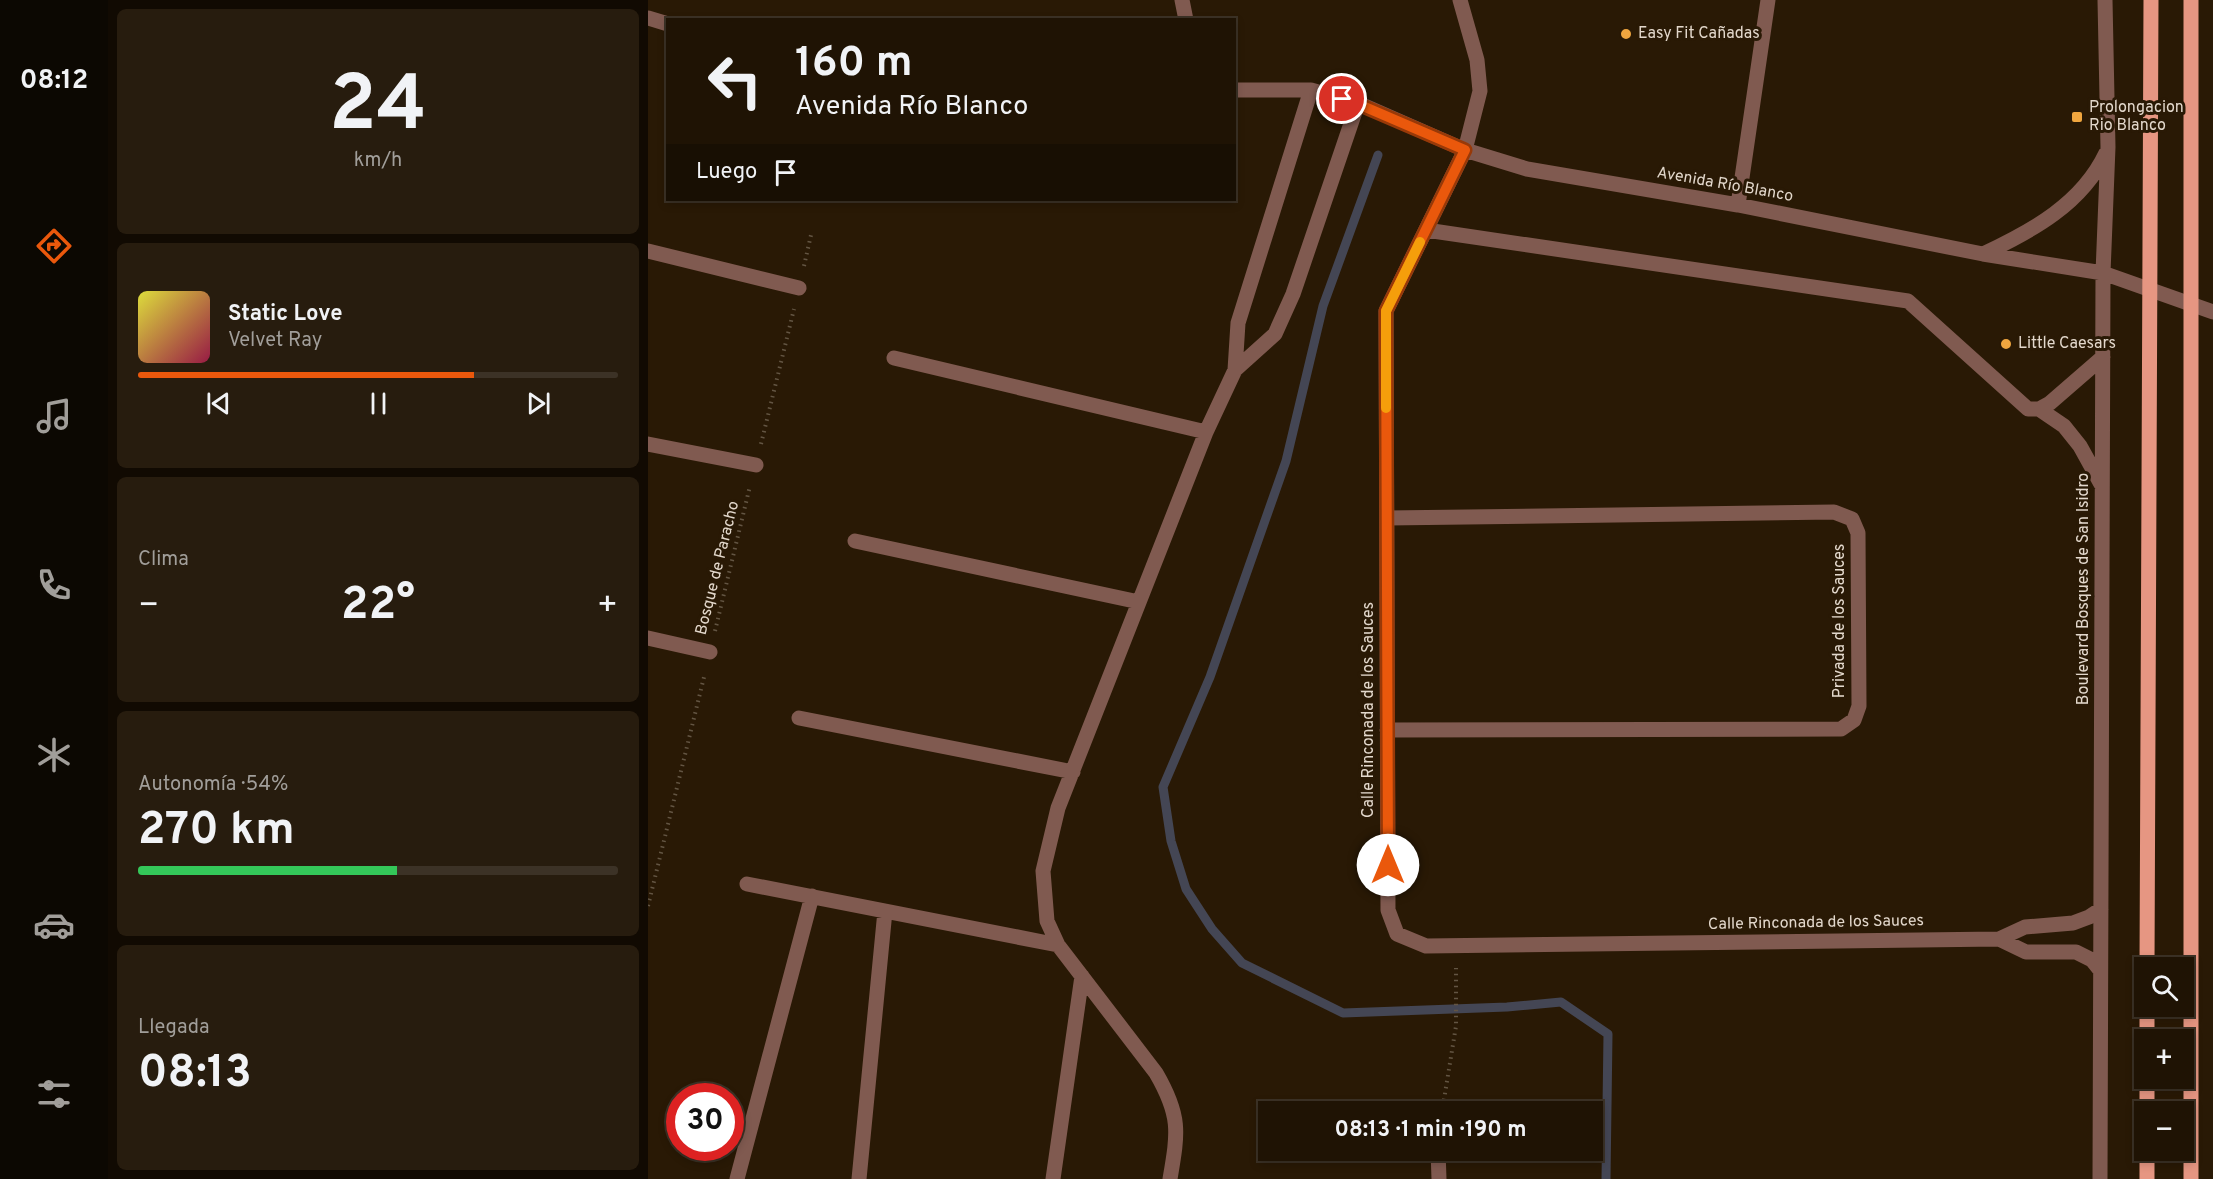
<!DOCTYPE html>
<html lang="es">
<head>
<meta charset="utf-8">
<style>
	body { margin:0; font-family:Overpass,sans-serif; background:#271c0e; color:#f1f3f6; height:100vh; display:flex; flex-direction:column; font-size:22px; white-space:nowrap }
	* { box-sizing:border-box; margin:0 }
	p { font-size:20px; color:#a19e9a }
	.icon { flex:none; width:33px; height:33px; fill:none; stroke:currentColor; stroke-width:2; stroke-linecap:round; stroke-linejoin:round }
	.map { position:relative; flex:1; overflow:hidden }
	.sheet { display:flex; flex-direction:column; gap:9px; padding:9px; background:#110a02; width:540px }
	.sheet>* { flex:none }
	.top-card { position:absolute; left:18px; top:18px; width:570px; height:183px; border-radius:0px; box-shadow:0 3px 9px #0003,0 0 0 2px #3c3226; background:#1f1304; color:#f1f3f6; overflow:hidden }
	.controls { position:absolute; left:1486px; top:957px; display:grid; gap:12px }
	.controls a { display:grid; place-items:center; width:60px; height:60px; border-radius:0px; background:#1f1304; box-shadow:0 3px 9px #0003,0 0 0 2px #3c3226; font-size:30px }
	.speed { position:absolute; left:18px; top:1083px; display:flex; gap:12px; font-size:30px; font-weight:700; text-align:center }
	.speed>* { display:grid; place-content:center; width:78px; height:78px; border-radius:50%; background:#1f1304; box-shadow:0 3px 9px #0003,0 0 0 2px #3c3226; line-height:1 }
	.speed .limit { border:9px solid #d22; background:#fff; color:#111 }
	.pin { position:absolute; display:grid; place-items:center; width:51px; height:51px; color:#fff; margin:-26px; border:3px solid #fff; border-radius:50%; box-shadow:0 2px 6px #0007 }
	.me { position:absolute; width:66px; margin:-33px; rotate:0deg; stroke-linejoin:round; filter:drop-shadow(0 0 4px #0008) }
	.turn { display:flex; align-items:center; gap:21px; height:126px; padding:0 30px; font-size:27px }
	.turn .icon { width:78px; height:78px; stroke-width:2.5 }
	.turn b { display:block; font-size:42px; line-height:51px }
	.then { display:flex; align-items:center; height:57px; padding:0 30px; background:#0003; gap:12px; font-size:22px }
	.big { font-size:45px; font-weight:700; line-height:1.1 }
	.sheet .widget { flex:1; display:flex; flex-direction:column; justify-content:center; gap:9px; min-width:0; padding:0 21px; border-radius:9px; background:#271c0e }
	.sheet .dial { align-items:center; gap:0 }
	.dial b { font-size:78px; line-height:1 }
	.song { display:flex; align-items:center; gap:18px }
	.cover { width:72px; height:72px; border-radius:9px; background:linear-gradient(135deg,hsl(60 70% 55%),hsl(340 70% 35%)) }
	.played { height:6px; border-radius:3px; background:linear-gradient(90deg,#ea580c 70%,#3c3226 70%) }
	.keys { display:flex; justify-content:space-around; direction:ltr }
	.heat { display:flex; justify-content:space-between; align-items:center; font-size:33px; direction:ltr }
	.charge { height:9px; border-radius:4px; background:linear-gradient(90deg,#34c759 54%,#3c3226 0) }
	.trip { position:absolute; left:610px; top:1101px; width:345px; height:60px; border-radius:0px; background:#1f1304; box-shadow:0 3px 9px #0003,0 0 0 2px #3c3226; font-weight:700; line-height:60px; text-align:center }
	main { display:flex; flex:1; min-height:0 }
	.dock { display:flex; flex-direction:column; width:108px; justify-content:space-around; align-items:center; background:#0c0802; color:#a19e9a }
	.dock .icon { width:42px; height:42px }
	.dock .current { color:#ea580c }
	.dock b { font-size:27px; color:#f1f3f6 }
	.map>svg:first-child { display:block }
</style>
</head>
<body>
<main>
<nav class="dock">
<b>08:12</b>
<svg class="icon current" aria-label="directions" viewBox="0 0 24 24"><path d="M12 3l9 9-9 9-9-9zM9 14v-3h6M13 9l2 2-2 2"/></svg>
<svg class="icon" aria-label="music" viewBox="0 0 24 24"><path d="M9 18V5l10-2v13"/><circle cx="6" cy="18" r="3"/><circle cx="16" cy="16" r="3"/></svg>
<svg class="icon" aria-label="phone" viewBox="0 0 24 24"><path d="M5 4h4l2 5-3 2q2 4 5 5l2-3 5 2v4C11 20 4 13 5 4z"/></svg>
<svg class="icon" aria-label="climate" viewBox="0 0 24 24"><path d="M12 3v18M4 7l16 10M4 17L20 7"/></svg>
<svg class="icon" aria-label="car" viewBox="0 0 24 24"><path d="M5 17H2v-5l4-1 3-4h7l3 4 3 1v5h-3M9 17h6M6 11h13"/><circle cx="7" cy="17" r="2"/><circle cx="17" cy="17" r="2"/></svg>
<svg class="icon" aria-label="filters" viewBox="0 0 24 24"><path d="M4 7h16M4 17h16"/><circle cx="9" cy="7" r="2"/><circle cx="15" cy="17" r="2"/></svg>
</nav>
<section class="sheet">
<div class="widget dial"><b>24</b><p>km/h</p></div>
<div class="widget">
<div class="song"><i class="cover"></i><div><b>Static Love</b><p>Velvet Ray</p></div></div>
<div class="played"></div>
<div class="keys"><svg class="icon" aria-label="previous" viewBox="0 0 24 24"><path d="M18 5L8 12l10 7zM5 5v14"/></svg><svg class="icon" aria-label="pause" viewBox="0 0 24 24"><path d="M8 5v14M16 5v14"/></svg><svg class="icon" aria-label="next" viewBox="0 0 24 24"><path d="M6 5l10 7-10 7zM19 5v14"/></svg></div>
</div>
<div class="widget"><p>Clima</p>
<div class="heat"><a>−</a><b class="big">22°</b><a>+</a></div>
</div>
<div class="widget"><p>Autonomía · 54%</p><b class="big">270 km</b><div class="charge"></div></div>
<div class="widget"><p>Llegada</p><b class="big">08:13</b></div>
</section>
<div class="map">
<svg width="1565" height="1179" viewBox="0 0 1565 1179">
	<rect width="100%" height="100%" fill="#291905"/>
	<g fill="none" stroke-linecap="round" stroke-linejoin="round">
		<path stroke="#444654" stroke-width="9" d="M730 155 675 306 638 461 562 677 515 787 523 841 538 889 564 929 594 963 695 1013 859 1007 913 1002 960 1034 958 1179"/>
		<path stroke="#635543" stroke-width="4" stroke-dasharray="1.5 4.5" stroke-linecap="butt" d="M156 266 163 235
			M113 444 146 309
			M67 631 102 486
			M0 906 57 673
			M794 1112 808 1026V968"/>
		<path stroke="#805a50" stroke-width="15" d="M534 0 538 20
			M812 0 829 60 832 91 817 150 738 311 740 910 749 934 778 946 1351 939 1377 927 1425 923 1441 917 1453 909
			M0 18 20 24
			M586 90H663L710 103 817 150 879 169 1090 205 1335 254 1455 273 1565 312
			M1090 205 1120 0
			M778 230 1260 301 1380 409H1391L1402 403 1455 357
			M0 251 151 288
			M1335 254C1384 231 1434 204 1458 153
			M246 358 558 432
			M587 370 627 334 645 294 710 103
			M1391 409 1416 426 1432 446 1453 484
			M0 444 108 465
			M739 518 1186 512 1204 519 1210 533 1211 706 1206 720 1193 729 739 730
			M207 541 491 602
			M0 638 62 652
			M151 718 425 772
			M99 884 410 945
			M1351 939 1378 952H1428L1444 960 1452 970
			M790 1150 791 1179
			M89 1179 164 896
			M211 1179 237 911
			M405 1179 434 976
			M522 1179C530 1132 533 1116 508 1073L410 945 399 921 395 871 410 808 558 432 587 370 590 323 663 90
			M1452 1179 1455 273 1460 147 1457 0"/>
		<path stroke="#e69682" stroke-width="15" d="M1543 0V1179
			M1499 968 1503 0
			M1499 1040V1006
			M1499 1112V1078
			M1499 1179V1150"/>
	</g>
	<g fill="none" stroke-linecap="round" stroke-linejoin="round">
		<defs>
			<path id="route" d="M694 99 710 104 817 150 738 311 740 865"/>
		</defs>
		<use href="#route" stroke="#983908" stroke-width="15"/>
		<use href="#route" stroke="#ea580c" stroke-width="10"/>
		<path stroke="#f59e0b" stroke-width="10" d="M738 408V311L772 242"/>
	</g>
	<g fill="#f0a63f" stroke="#291905" stroke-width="2">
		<circle cx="978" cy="34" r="6"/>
		<rect x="1423" y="111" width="12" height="12" rx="3"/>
		<circle cx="1358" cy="344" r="6"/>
	</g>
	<g text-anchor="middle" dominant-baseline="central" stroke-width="6" stroke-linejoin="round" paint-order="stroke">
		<g font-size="16" fill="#e3d8cc" stroke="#291905" text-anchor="start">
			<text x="990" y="34">Easy Fit Cañadas</text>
			<text x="1441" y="108">Prolongacion<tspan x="1441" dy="18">Rio Blanco</tspan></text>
			<text x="1370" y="344">Little Caesars</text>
		</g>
		<g font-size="16" fill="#e3d8cc" stroke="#291905">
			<text transform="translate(1077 185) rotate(10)">Avenida Río Blanco</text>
			<text transform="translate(70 568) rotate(-76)">Bosque de Paracho</text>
			<text transform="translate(1436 589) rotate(-90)">Boulevard Bosques de San Isidro</text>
			<text transform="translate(1192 621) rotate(-90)">Privada de los Sauces</text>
			<text transform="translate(721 710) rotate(-90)">Calle Rinconada de los Sauces</text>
			<text transform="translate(1168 923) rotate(-1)">Calle Rinconada de los Sauces</text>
		</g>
	</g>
</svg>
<div class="controls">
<a><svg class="icon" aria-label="search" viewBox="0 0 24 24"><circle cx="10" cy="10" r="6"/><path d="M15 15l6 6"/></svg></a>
<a>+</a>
<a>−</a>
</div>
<div class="speed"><div class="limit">30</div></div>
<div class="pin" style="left:694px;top:99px;background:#d93025"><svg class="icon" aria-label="arrive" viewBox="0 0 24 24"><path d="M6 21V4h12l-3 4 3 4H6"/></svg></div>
<svg class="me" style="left:740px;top:865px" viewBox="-20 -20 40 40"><circle r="19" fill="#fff"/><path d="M0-13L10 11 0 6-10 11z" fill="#ea580c"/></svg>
<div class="trip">08:13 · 1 min · 190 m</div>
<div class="top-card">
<div class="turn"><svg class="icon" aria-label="left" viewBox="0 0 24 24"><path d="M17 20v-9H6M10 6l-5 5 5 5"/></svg><div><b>160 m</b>Avenida Río Blanco</div></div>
<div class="then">Luego<svg class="icon" aria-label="arrive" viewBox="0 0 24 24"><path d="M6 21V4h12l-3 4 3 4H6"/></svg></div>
</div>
</div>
</main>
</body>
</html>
